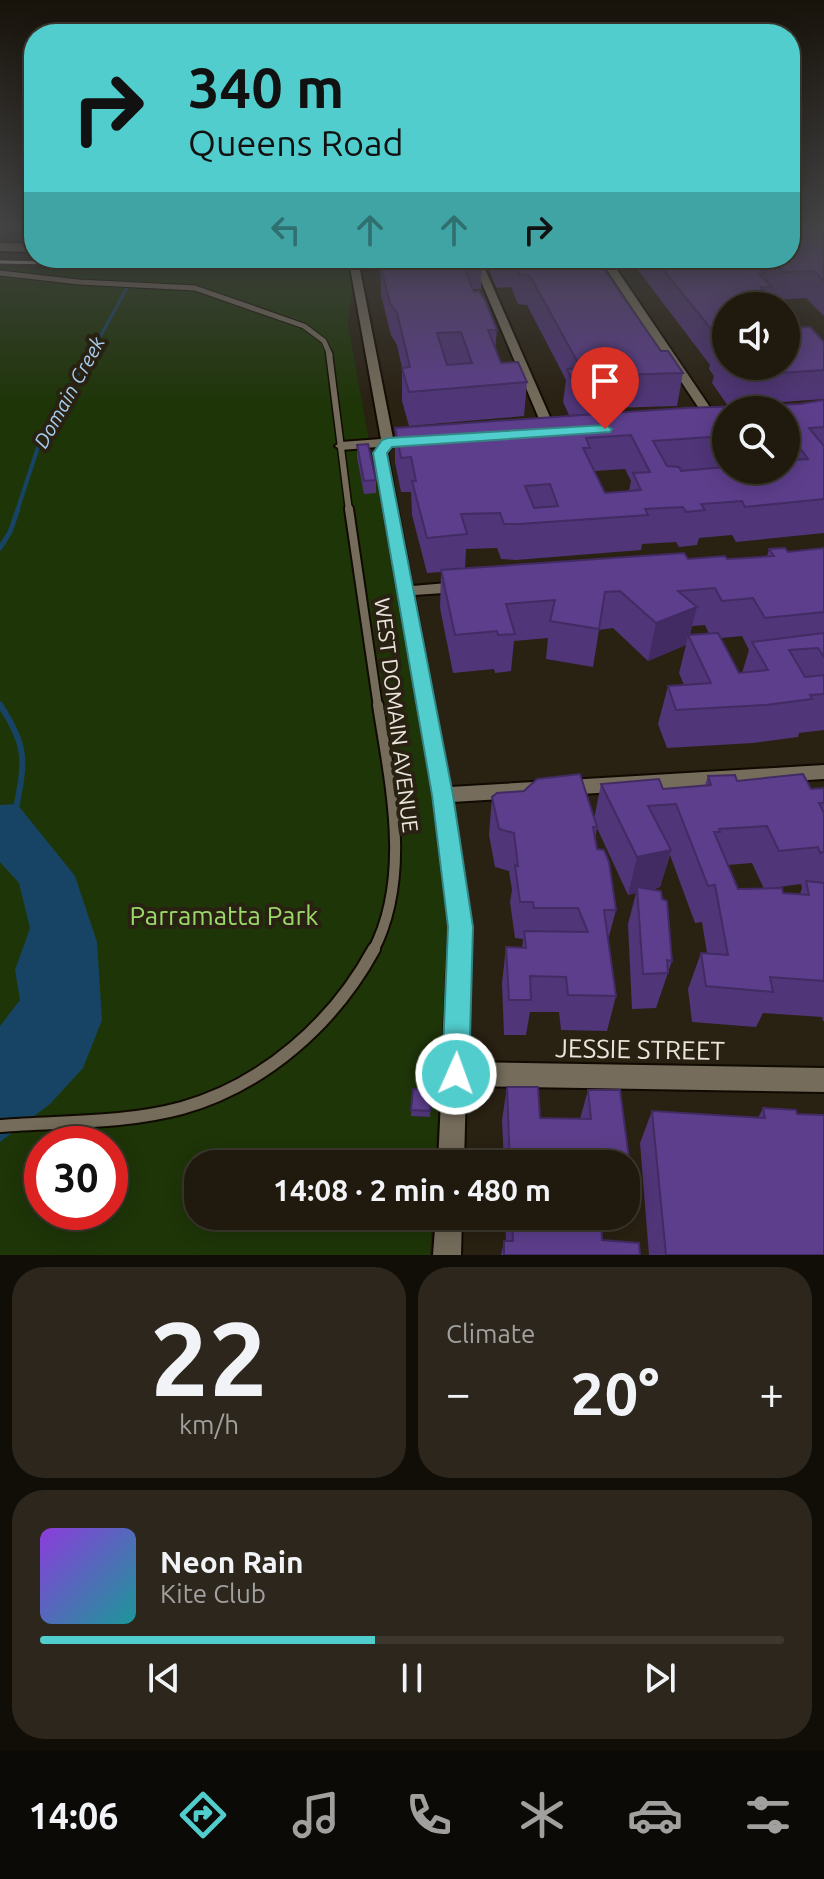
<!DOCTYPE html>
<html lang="en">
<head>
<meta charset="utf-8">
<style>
	body { margin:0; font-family:Ubuntu,sans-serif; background:#2c261c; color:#f1f3f6; height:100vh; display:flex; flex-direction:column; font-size:30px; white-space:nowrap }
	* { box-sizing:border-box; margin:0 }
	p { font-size:26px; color:#a1a09e }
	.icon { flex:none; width:44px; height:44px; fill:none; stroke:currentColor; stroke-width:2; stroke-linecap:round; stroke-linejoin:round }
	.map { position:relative; height:1255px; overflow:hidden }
	.drawer { display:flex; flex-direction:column; gap:12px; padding:12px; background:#110e08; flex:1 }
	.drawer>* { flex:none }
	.banner { position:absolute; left:24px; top:24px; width:776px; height:244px; border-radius:32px; box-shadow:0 4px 20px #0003,0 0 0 2px #3c382e; background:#52cdcd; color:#111; overflow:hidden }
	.fabs { position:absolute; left:712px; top:292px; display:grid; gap:16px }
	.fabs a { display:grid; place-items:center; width:88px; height:88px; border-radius:50%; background:#1f190e; box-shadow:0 4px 20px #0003,0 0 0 2px #3c382e; font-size:40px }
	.speed { position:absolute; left:24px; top:1126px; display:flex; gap:16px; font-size:40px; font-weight:700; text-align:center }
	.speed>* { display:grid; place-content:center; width:104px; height:104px; border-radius:50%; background:#1f190e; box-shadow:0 4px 20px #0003,0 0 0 2px #3c382e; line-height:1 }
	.speed .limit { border:12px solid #d22; background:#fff; color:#111 }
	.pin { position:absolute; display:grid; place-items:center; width:68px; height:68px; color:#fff; margin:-82px -34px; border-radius:50% 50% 50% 0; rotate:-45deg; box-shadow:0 0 8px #0007 }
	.pin .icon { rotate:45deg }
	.me { position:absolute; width:88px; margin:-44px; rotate:2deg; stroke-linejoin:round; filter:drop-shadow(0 0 6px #0008) }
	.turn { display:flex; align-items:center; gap:28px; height:168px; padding:0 32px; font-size:36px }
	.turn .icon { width:104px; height:104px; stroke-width:2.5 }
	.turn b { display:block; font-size:56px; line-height:68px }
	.lanes { display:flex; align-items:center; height:76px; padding:0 32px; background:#0003; justify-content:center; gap:40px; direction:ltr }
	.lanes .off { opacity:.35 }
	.big { font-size:60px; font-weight:700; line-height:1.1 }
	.drawer .widget { flex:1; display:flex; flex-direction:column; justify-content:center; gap:12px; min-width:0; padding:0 28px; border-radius:32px; background:#2c261c }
	.drawer .dial { align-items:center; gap:0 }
	.dial b { font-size:104px; line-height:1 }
	.song { display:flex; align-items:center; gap:24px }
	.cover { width:96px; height:96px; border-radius:12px; background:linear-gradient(135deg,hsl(270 70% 55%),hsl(180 70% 35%)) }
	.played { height:8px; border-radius:4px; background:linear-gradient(90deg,#52cdcd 45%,#3c382e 45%) }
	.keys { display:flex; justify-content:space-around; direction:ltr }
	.heat { display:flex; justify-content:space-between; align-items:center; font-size:44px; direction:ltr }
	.drawer .tiles { flex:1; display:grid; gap:12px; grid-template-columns:1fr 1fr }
	.widget:last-child { grid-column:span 2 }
	.trip { position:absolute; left:184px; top:1150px; width:456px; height:80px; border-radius:32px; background:#1f190e; box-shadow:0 4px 20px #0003,0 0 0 2px #3c382e; font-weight:700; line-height:80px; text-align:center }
	.dock { display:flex; height:128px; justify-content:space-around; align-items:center; background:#0c0a06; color:#a1a09e }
	.dock .icon { width:56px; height:56px }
	.dock .selected { color:#52cdcd }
	.dock b { font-size:36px; color:#f1f3f6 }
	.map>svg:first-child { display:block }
</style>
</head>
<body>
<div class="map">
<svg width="824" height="1255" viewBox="0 0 824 1255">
	<rect width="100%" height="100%" fill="#292112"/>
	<path fill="#1e3508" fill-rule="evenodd" d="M338 264 355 267 348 324 451 897 435 1164H198V1216H432L430 1255H0V267L55 270ZM42 1144H110V1212H42Z"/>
	<path fill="#174465" d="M17 804 75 876 97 942 102 1020 83 1068 50 1104 0 1142V1026L20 1000 15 970 30 928 19 883 0 862V805Z"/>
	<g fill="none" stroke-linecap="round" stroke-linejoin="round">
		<path stroke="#174465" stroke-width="3" d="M90 355 128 286"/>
		<path stroke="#174465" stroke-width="4" d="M17 511 43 432 91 353"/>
		<path stroke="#174465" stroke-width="5" d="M0 548 10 532 18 509
			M0 704 2 707"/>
		<path stroke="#174465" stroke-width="6" d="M0 705C28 747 25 761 16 809"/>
		<defs>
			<path id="service-far4" d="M0 273 79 282 195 288 304 326 324 341 330 355"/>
			<path id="service-far3" d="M329 353 349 511"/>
			<path id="service-far2" d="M349 509 378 707"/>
			<path id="service-far1" d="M373 951C412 877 390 783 378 705"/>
			<path id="service" d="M0 1126C60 1121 123 1124 182 1108 264 1085 334 1023 374 949"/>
			<path id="minor" d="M459 258H498L482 262 557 433 555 436H547L545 433 473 262H459Z
				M599 258H609L720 422 718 425H710Z
				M724 258H734L778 306H767Z
				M399 261 404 264 402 266 360 270 393 438 401 442 392 446 387 453 412 586 459 582 467 587 459 592 414 595 450 787 824 765V779L452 802 471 927 467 1062 824 1068V1092L466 1086 464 1164H438L449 927 433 795 374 453 378 447 341 450 335 446 341 442 381 439 350 267 355 264Z
				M786 317 824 355V365L820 364 786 326Z
				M436 1216H462L461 1255H433Z"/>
			<path id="tertiary" d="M0 243 34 244V252L0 251Z"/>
		</defs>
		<use href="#service-far4" stroke="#110a01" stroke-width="7"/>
		<use href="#service-far3" stroke="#110a01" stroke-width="9"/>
		<use href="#service-far2" stroke="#110a01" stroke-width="12"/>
		<use href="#service-far1" stroke="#110a01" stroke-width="14"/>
		<use href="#service" stroke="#110a01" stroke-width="16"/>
		<use href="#minor" stroke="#110a01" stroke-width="4"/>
		<use href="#tertiary" stroke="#110a01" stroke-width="4"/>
		<use href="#service-far4" stroke="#756c5b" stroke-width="5"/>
		<use href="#service-far3" stroke="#756c5b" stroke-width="6"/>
		<use href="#service-far2" stroke="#756c5b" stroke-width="8"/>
		<use href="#service-far1" stroke="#756c5b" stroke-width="10"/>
		<use href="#service" stroke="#756c5b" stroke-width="12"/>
		<use href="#minor" fill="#756c5b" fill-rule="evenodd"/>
		<use href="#tertiary" fill="#756c5b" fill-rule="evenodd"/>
		<path stroke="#c0bbb0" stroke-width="3" d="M0 262 160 265 349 258"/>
	</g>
	<path fill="#503578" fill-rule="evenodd" d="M824 228V316L806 298 776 300 770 293 767 306H726V366H786L824 342V399L728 406 712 383 714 376 709 369 710 365 629 258H790Z
		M380 258 482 259 481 289H473L497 330 495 349 501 363 527 382 524 416 409 426 402 401V368L397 345 391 335 381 295Z
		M489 258H604L603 269 661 351 683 373 677 406 610 408 605 413 569 415 563 402 566 380 527 305 518 304 511 287 497 288 489 270Z
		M824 400V533L736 542 732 535 699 538 697 545 679 547 676 542 642 544 641 550 516 560 501 559 497 548 466 549 465 569 688 559 745 558 767 556 769 549 788 552 824 548V730L799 733 798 737 753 743 667 748 658 724 668 686 684 685 679 673 686 645 648 661 613 628 599 630 593 667 546 659 548 638 514 641 511 671 495 673 494 669 453 673 440 608 441 572 427 573 412 515 411 492H401L395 462V428L800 404ZM726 410H786V470H726ZM625 469 631 481 629 491 605 493 594 471ZM705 625 709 634 690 635 692 626ZM742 636 749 650 742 673H739L721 638Z
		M357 445 376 480V493L364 494 357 457Z
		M708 776 737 781 811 789 824 788V1021H823L822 1017 763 1013 756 1027 692 1022 688 989 701 953H707L702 922 695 923 670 855 660 887 651 890 662 899 672 961 656 1008 632 1009 628 924 636 893 628 895 597 828 595 839 597 849 616 910 608 940 616 996 607 1031 561 1030 559 1012H530L526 1035H504L502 983 506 947 522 948 523 939 515 938 510 902 512 890 509 871 495 867 489 835 492 797 594 819 601 784 663 789 705 785ZM752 863 764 889H738L728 865ZM801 884 802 888 800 894 783 893 764 889Z
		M507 1087H538L540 1118 580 1119 588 1090H620L634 1196 626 1215V1164H504L502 1120Z
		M413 1089 431 1090 430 1117 411 1116Z
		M763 1108 824 1255H649L640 1143 652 1111 758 1118Z
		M505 1216H549L550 1219 586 1221V1216H626L622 1226 601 1225 602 1240 640 1255H501L504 1241H506Z"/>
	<path fill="#412b62" d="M615 375 610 408 605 413 610 380Z
		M697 607 689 637 688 635 686 645 648 661 656 623Z
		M671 850 660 887 638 892 637 887 636 893 628 895 637 857Z"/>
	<path fill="#5d3e8c" stroke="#412b62" stroke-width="2" fill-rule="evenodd" d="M790 228H824V281L814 271 783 272 769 258H790Z
		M380 258H482L461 260 474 292 479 291 485 300 497 330H488L501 363 518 362 527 382 409 392 402 368 410 367 397 313 390 303 380 264ZM461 332 472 363 447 365 437 333Z
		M498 258H596L661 351H668L683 373 615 375 610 380 573 382 567 369 581 368 530 276 520 275 513 258Z
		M654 258H751L765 273 759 274 772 287H761L764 290 743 292 756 306H726V363L719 354 725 352 715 340 719 339Z
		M810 327 824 342V370L735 376 728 366H786V328Z
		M824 400V427L809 428 824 446V499L745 507 742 501 701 504 705 510 686 512 683 507 645 509 648 515 519 524H504L500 513 461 514 467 534 427 538 412 481H416L411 457 401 458 395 428 684 408 800 404ZM726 410H786V438L792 437 808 459 786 460V470H726V467L681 471 679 467 667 466 653 441 710 437 726 461ZM631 435 650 472 633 473 641 490 605 493 583 448H590L586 438ZM550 484 558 506 534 508 525 486Z
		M368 444 376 480 364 481 357 445Z
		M785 548 788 552 824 548V612L765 618 753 598 722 601 715 588 678 591 697 607 656 623 620 591 605 592 599 629 550 621 555 600 506 604 515 634 498 635 497 631 455 635 441 570 684 553 688 559 725 556 727 559 745 558 774 556 769 549Z
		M718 633 739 673 768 670 752 642 824 633V657L818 648 789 650 805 677 824 675V694L810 695 812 699 766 705 676 710 668 686 711 683 688 635Z
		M580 774 597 827H593L597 849 604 850 609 862 616 910H604L616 996 568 995 566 977 530 976 531 1000H509L506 947 526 948 524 931 588 932 578 908H534L533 902H520L515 865 518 866 514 833 499 829 492 797 497 793 524 791 537 779Z
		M803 774 811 789 824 788V803H819L824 813V852L820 853 818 847 779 851 767 826 719 829 720 832H714L738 889 782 888 783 893 809 895 806 881 824 883V981L770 977 773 992 706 986 701 953 728 955 715 885 708 886 676 804 648 806 671 850 637 857 601 784 659 779 663 789 711 785 708 776 735 775 737 781Z
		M637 887 661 891 662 899 667 901 672 961 667 960 668 973 643 974Z
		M507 1087H538L540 1118 591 1119 588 1090H620L634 1196H626V1164H593V1157L545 1156 546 1164H510Z
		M413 1089 431 1090 430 1111 411 1110Z
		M763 1108 796 1110 797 1114 824 1115V1255H666L652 1111 765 1118Z
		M512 1216H549L550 1219 601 1221 602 1240 639 1243 640 1255H504V1241H513Z"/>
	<linearGradient id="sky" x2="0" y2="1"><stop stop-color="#17120a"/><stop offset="0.56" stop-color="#434344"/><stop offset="1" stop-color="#434344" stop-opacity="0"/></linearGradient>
	<rect width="824" height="404" fill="url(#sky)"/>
	<path fill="#52cdcd" stroke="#358585" stroke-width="2" d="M605 425 612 429 610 432 392 447 387 453 453 795 473 927 469 1074 465 1083 456 1087 446 1083 442 1074 448 927 432 795 373 453 382 440 388 438Z"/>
	<g text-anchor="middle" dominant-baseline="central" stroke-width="8" stroke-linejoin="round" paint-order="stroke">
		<g font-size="20" font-style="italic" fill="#a7cdef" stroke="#292112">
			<text transform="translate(69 392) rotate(-61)">Domain Creek</text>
		</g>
		<g font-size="22" fill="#eae5dc" stroke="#292112">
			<text transform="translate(397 715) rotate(83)">WEST DOMAIN AVENUE</text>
		</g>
		<g font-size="26" fill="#9bd96a" stroke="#292112">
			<text x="224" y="915">Parramatta Park</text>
		</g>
		<g font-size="26" fill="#eae5dc" stroke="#292112">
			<text transform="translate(640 1049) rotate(1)">JESSIE STREET</text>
		</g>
	</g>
</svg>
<div class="fabs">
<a><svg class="icon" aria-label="sound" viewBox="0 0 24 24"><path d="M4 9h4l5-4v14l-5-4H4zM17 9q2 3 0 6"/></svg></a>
<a><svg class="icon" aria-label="search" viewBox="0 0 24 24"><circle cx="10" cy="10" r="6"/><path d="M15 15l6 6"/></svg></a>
</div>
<div class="speed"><div class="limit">30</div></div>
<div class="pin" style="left:605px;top:429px;background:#d93025"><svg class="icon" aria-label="arrive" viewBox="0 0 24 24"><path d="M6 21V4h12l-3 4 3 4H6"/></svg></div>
<svg class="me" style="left:456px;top:1074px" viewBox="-20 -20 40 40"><circle r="17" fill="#52cdcd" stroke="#fff" stroke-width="3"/><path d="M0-11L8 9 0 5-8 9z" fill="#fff"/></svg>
<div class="trip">14:08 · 2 min · 480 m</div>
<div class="banner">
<div class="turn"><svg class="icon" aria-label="right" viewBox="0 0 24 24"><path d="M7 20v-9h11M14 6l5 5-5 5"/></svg><div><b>340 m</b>Queens Road</div></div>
<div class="lanes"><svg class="icon off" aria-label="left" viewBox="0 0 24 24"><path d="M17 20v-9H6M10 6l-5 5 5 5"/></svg><svg class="icon off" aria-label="ahead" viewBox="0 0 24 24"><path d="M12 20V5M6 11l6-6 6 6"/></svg><svg class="icon off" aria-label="ahead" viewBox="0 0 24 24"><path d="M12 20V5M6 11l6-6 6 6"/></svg><svg class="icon" aria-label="right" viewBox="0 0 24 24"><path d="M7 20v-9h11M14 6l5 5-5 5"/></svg></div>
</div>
</div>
<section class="drawer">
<div class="tiles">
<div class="widget dial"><b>22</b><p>km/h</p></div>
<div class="widget"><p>Climate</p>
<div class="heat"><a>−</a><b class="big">20°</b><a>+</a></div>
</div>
<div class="widget">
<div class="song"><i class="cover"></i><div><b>Neon Rain</b><p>Kite Club</p></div></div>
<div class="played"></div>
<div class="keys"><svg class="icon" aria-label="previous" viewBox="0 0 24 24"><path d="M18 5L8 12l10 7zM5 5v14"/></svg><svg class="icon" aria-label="pause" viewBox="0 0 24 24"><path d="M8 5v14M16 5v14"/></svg><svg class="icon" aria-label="next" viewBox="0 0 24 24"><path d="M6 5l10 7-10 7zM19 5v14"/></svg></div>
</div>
</div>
</section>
<nav class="dock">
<b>14:06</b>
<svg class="icon selected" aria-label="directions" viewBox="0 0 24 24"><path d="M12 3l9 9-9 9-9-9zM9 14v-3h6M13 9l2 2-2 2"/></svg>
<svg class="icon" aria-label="music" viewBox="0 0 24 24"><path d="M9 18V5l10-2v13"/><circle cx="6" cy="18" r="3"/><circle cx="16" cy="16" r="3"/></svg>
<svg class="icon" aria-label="phone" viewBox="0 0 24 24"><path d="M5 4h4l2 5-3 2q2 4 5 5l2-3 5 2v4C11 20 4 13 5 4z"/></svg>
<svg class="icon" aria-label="climate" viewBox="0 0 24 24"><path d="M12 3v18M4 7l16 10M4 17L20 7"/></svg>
<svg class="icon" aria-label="car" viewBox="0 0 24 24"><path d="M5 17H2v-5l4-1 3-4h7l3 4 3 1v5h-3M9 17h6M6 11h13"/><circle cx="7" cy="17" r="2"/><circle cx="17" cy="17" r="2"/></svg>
<svg class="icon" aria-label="filters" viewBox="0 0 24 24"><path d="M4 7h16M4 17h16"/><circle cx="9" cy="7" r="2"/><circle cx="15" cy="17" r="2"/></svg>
</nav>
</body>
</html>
